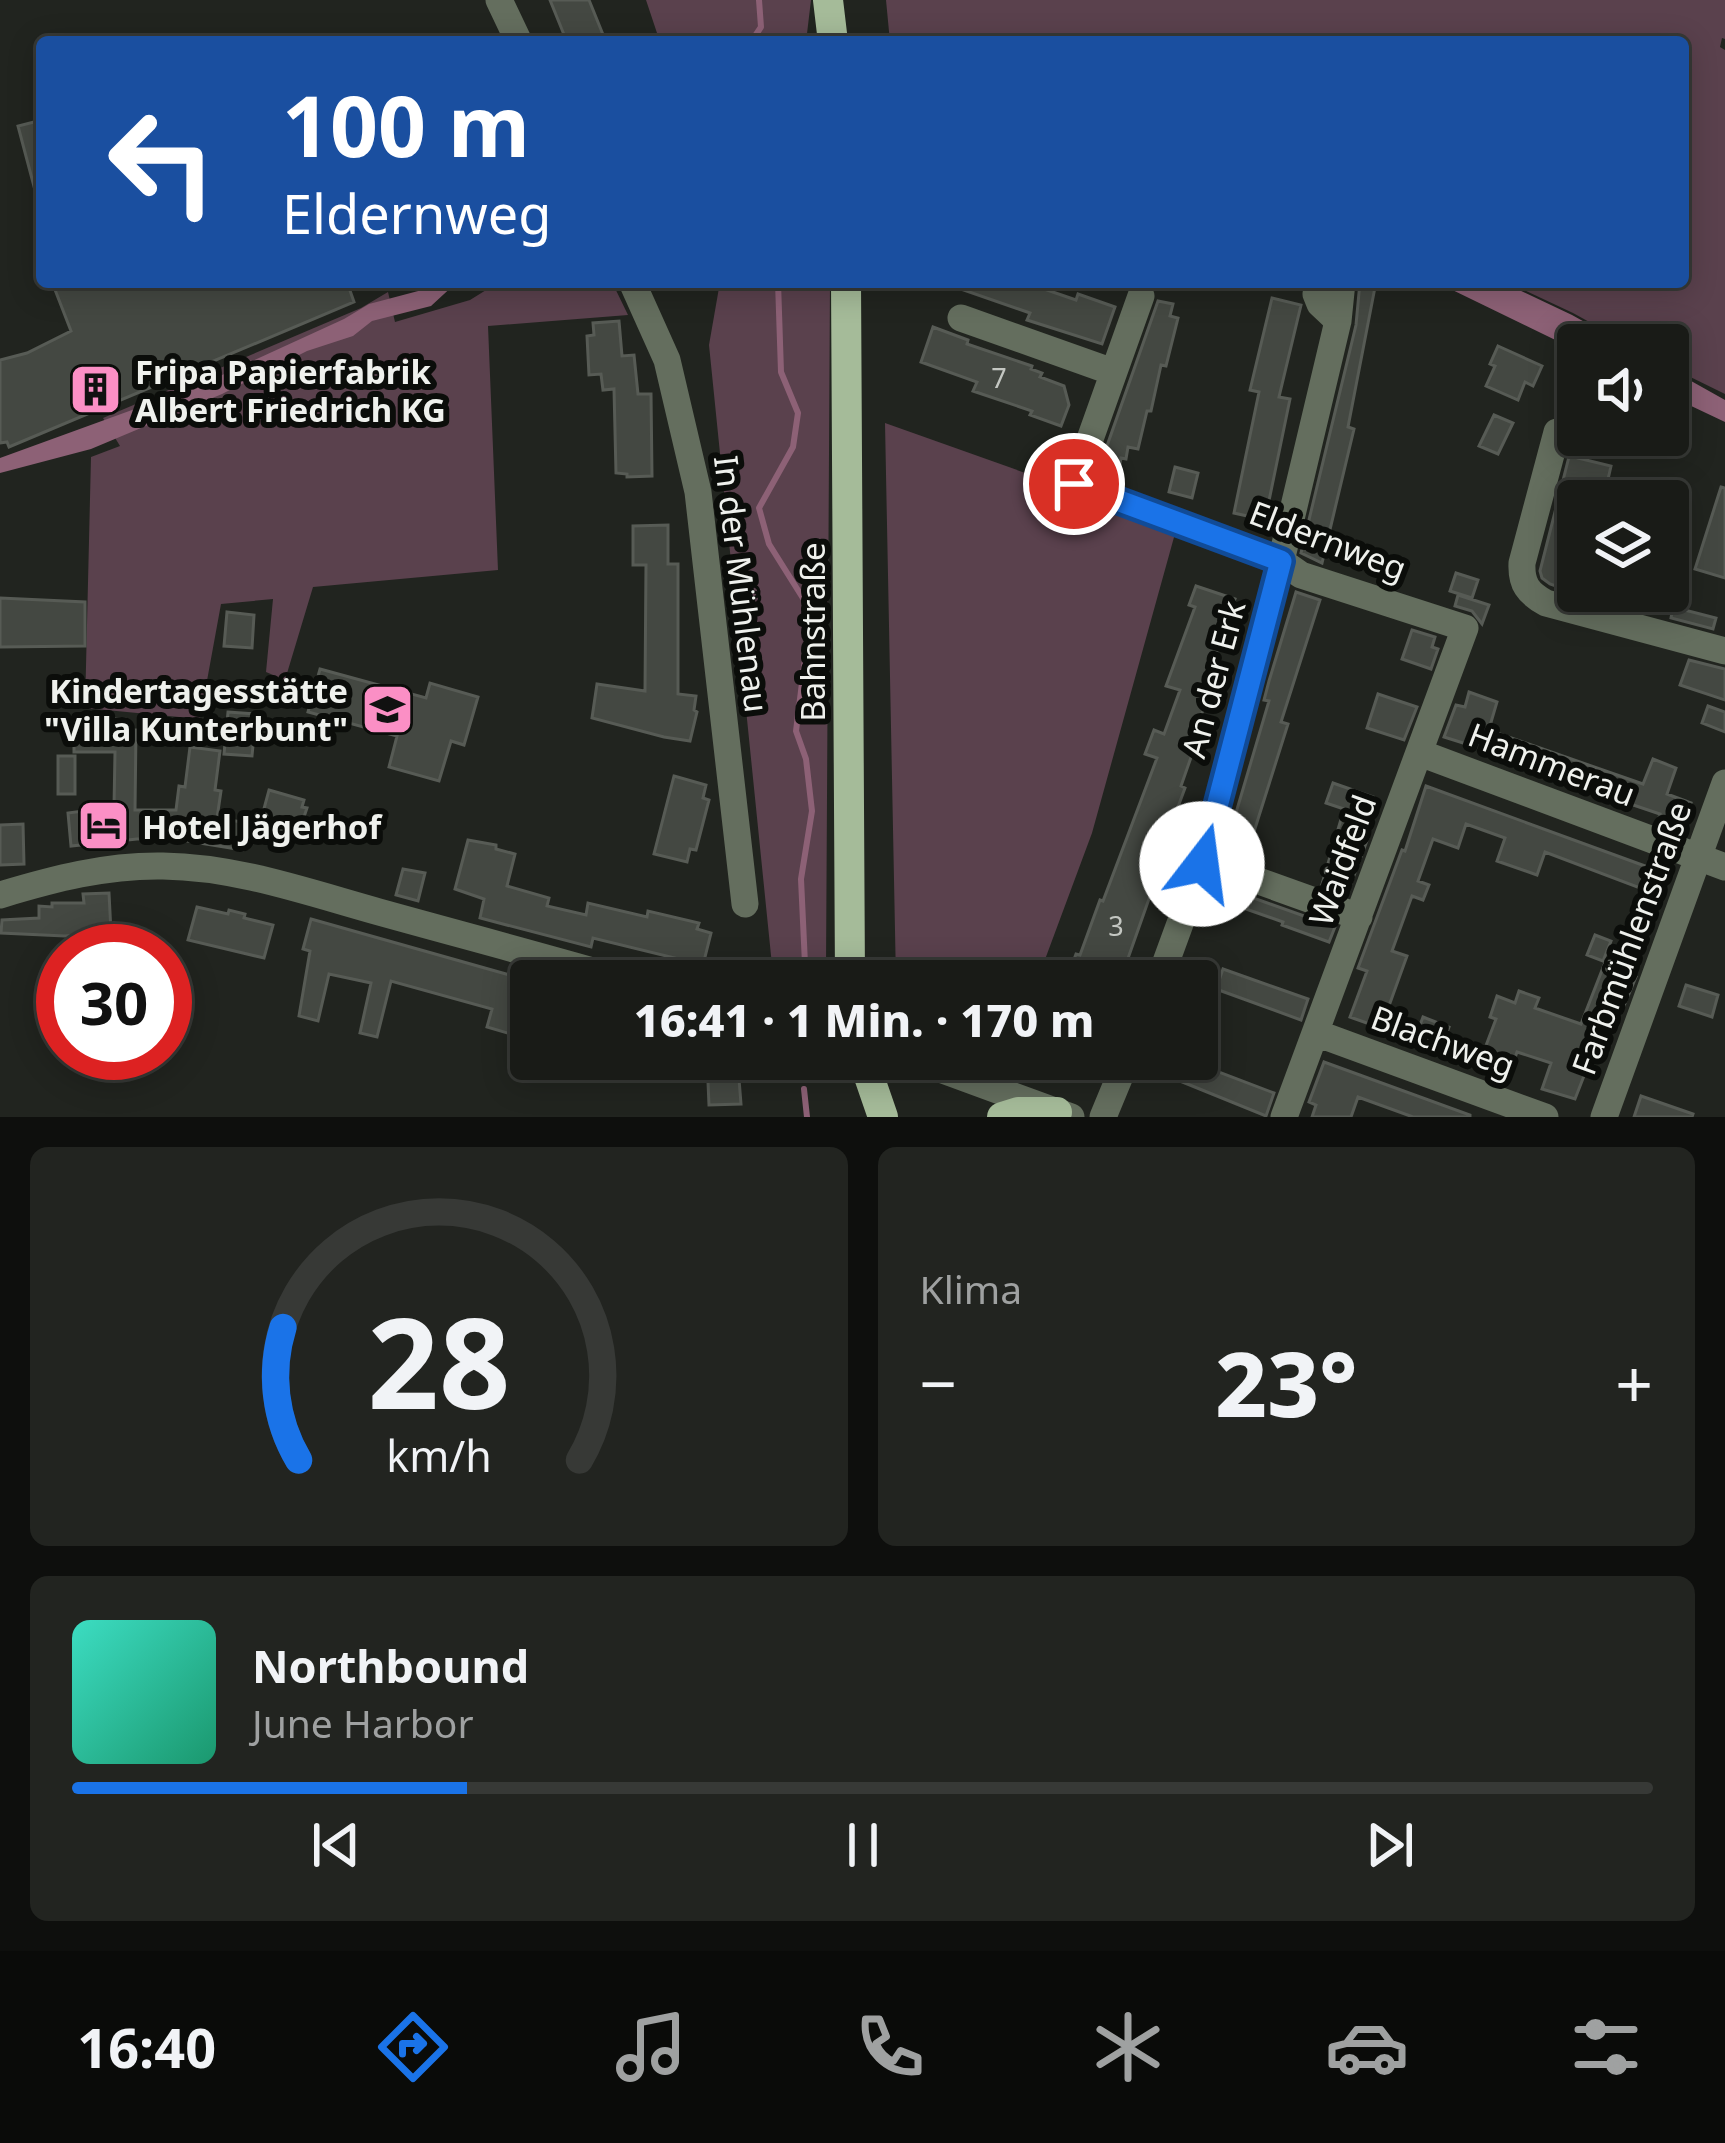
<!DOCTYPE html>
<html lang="de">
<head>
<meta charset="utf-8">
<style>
	body { margin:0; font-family:"Noto Sans",sans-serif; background:#222420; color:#f1f3f6; height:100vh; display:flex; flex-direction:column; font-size:45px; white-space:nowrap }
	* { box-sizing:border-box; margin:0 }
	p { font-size:39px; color:#9fa1a1 }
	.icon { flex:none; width:66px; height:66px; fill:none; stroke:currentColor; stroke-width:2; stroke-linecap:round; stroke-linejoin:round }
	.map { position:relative; height:1117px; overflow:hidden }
	.panel { display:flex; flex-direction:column; gap:30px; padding:30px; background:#0e0f0d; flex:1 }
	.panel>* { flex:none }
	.guide { position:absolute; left:36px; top:36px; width:1653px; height:252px; border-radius:12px; box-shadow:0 6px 30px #0003,0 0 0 3px #373936; background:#1a4fa0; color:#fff; overflow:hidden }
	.tools { position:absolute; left:1557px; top:324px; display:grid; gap:24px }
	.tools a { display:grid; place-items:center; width:132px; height:132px; border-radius:12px; background:#191b17; box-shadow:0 6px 30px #0003,0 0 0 3px #373936; font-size:60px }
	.speed { position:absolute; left:36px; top:924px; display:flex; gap:24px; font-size:60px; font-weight:700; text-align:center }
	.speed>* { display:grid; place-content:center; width:156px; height:156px; border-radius:50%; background:#191b17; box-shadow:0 6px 30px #0003,0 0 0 3px #373936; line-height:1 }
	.speed .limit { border:18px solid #d22; background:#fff; color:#111 }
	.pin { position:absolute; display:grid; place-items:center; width:102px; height:102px; color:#fff; margin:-51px; border:6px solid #fff; border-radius:50%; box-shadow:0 3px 12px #0007 }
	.me { position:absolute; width:132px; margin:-66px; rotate:15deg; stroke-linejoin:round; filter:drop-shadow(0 0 9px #0008) }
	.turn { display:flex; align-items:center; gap:42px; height:252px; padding:0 48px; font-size:54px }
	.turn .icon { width:156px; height:156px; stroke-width:2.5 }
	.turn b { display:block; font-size:84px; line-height:102px }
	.big { font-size:90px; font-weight:800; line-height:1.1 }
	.panel .widget { flex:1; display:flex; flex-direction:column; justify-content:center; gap:18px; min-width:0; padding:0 42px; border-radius:18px; background:#222420 }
	.panel .dial { align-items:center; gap:0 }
	.dial svg { height:312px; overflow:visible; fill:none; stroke:#373936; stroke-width:7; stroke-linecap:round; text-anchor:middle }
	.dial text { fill:#f1f3f6; stroke:none }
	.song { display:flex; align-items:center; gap:36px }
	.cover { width:144px; height:144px; border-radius:18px; background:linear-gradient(135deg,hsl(170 70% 55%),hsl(160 70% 35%)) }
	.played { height:12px; border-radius:6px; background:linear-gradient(90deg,#1a73e8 25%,#373936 25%) }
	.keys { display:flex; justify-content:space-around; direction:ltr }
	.heat { display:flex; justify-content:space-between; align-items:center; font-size:66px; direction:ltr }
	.panel .tiles { flex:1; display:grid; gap:30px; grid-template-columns:1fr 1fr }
	.widget:last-child { grid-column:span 2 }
	.trip { position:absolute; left:510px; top:960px; width:708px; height:120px; border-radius:12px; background:#191b17; box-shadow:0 6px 30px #0003,0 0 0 3px #373936; font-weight:800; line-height:120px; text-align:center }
	.dock { display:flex; height:192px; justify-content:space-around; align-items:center; background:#0a0b09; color:#9fa1a1 }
	.dock .icon { width:84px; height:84px }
	.dock .current { color:#1a73e8 }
	.dock b { font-size:54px; color:#f1f3f6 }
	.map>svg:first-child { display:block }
</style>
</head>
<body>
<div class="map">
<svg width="1725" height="1117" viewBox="0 0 1725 1117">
	<rect width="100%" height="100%" fill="#21241f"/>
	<path fill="#5a414d" d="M646 0H811L806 42H660Z
		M886 0H1725V39L1722 38 1720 47 1725 50V394L1668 366V345H1631L1573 313 1507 282H1683V42H890Z
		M499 282H612L628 315 488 326 498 570 313 587 285 680 266 672 273 599 221 604 200 719 85 708 91 457 120 446 103 418 361 308 388 292 395 322 470 300Z
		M720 282H830L826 970 773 975 709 345Z
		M885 423 1076 491 1176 530 1092 833 1037 981H896Z"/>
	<path fill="#8d6176" d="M430 282H457L431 306 372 321 353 336 307 351 222 394 91 449 0 473V458L198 386 344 319 369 304 422 290Z
		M1436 282H1502L1572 315 1626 345H1578V351Z
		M1668 368 1725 400V422L1668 395Z"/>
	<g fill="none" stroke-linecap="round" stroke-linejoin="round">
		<path stroke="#8d6176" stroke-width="6" d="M751 42 761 27 759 0
			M778 282 781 372 798 413 793 447 759 508 769 544 811 611 796 731 806 759 812 811 801 879 805 964
			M804 1089 807 1117"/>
	</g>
	<path fill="#444842" stroke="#575b55" stroke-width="3" d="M550 0H589L606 42H567Z
		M42 120V194H36L18 126Z
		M52 282H347L354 302 9 447 7 442 0 443V360L27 353 71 331Z
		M949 282H1024L1076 300 1078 294 1115 307 1102 344 1027 320 1030 313 949 285Z
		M1360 282H1376L1348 427 1354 429 1322 563 1301 553 1356 325Z
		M1272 298 1301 305 1279 397 1290 399 1265 520 1234 513 1259 392 1250 390Z
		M1158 301 1173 304 1170 316 1178 318 1166 366 1161 365 1151 411H1147L1138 449 1128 447 1126 459 1121 458 1120 464 1102 460Z
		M619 321 622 356 634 355 638 394H651L652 476 627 477V474L616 473 614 389 603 390 601 374 589 375 587 336 594 335 593 323Z
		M933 327 968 340 967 344 1032 366 1031 369 1042 373 1040 377 1064 386 1069 405 1061 426 1030 415 1032 411 973 391 977 382 921 362Z
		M1498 346 1542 366 1533 386 1525 382 1518 400 1486 386 1495 366 1490 364Z
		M1494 415 1513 423 1498 454 1479 446Z
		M1571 421 1578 422V458L1611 466 1606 488 1587 484 1582 501H1578V565L1570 591 1550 584 1542 578 1540 571 1574 437Z
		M1175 467 1198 473 1192 498 1169 492Z
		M1721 487 1725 488V578L1695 569Z
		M668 525V564H678V694L696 696 694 710 697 712 690 741 664 737 592 718 597 684 645 691 646 565H633V526Z
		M1456 573 1478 580 1472 598 1450 591Z
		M1196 586 1235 599 1213 663 1218 664 1199 722 1203 723 1181 786 1185 788 1158 861 1162 862 1120 981H1066L1076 954 1080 955 1100 900 1103 901 1157 758 1145 754 1154 730 1164 734 1180 690 1166 686 1195 607 1189 605Z
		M1296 592 1320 600 1281 722 1288 724 1246 857 1225 850 1269 701 1264 700 1269 681Z
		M1458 595 1489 605 1482 624 1472 611 1455 606Z
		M0 598 85 602V646L0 647Z
		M1673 607 1716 618 1713 629 1671 618Z
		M227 612 254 615 252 648 224 646Z
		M1412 630 1435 637 1432 647 1438 649 1431 669 1402 659Z
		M1689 660 1725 669V700L1680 685Z
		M320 669 426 698 430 683 478 697 464 745 451 741 439 781 389 767 397 736 308 712Z
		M1469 692 1497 702 1489 729 1497 733 1643 784 1653 759 1676 768 1667 794 1691 803 1683 826 1659 817 1660 814 1571 784 1572 781 1507 760 1508 757 1444 737 1456 705 1465 707Z
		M1378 694 1417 707 1404 740 1367 728Z
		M1708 706 1725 712V732L1702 723Z
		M228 712 256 714 252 756 224 754Z
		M74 718 125 719 124 730H136L135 810H176L179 786 185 787 190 747 220 751 215 790 221 791 217 818 248 823 243 850 175 839H137L71 846 68 813 114 807 115 752H74Z
		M58 756H75V794H58Z
		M674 776 706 785 703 798 709 800 696 850 690 849 687 862 654 854Z
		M1333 783 1373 797 1359 835 1368 838 1347 894 1322 884 1344 809 1326 803Z
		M1426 786 1667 874 1650 923 1632 917 1643 889 1545 852 1537 875 1497 861 1505 838 1466 824 1458 848 1433 839 1418 881 1429 885 1423 900 1412 896 1392 951 1407 956 1381 1028 1350 1017 1367 971 1358 968 1402 850 1405 851Z
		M269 790 304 800 302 807 307 808 301 826H297L293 840 258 831Z
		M23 824 24 864 0 865V825Z
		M468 840 496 845V849L515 854 507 886 549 898 547 906 586 915 588 903 647 917 648 911 699 923 697 929 711 933 703 965 593 938 591 947 480 918 484 899 455 889Z
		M403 869 425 873 418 901 396 895Z
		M1214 884 1335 927 1329 942 1282 925 1283 922 1209 896Z
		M109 893 111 932 65 936 1 933 2 920 39 918V906L52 907V903H84L83 894Z
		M197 907 228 914 229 910 245 914 244 918 273 925 264 958 188 940Z
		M311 919 531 981V1040L487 1027 492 1009 391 981 377 1037 360 1033 371 983 329 974 318 1021 299 1016 310 951 303 949Z
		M1595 935 1611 941 1603 961 1587 955Z
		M1606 960 1635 970 1633 976 1636 977 1623 1008 1612 1004 1575 1099 1542 1089 1551 1063 1517 1052 1509 1075 1479 1064 1496 1019 1490 1017 1497 996 1515 1003 1519 991 1539 998 1535 1008 1581 1024Z
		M1223 969 1308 999 1301 1020 1216 989Z
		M1686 985 1718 995 1712 1017 1679 1006Z
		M165 997 188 1003 182 1031 165 1027Z
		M1423 1017 1449 1027 1440 1050 1414 1041Z
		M707 1059H736L728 1076 739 1079 741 1104 709 1105Z
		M1145 1059H1212L1208 1068 1274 1093 1266 1116 1143 1066Z
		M1324 1062 1470 1115V1117H1413L1358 1097 1351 1117H1312L1316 1105 1309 1102Z
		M1641 1096 1693 1114 1692 1117H1634Z"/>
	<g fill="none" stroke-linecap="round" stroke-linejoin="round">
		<path stroke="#646e5e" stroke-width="27" d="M499 0 519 42
			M632 282 667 360 698 492 745 904
			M1320 282 1316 294 1320 304 1338 321
			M1141 296 1074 484 1281 561 1301 575 1465 628 1284 1117
			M961 318 1113 372
			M1557 432 1522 563C1521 584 1528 593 1546 603L1725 651
			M1420 753 1725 867
			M1203 861 1359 917
			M0 895C53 879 106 865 163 866 237 867 307 892 379 912 462 935 545 957 628 981
			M1159 981 1203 861 1281 561 1338 321 1342 282
			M1316 1033 1545 1117
			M913 1059 1071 1117
			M1103 1117 1127 1059
			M1604 1117 1725 783"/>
		<path stroke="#a5bb99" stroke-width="30" d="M828 0 833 42
			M846 282 850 981
			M863 1059 883 1117
			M1002 1117 1018 1112H1057"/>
	</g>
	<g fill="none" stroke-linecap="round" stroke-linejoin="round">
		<defs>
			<path id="route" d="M1074 484 1281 561 1202 864"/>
		</defs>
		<use href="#route" stroke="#114b97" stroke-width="30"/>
		<use href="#route" stroke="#1a73e8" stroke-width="21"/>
	</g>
	<defs>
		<symbol id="building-square" viewBox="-11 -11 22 22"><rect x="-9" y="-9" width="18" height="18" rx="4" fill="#fb8fc5" stroke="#0b0d0a"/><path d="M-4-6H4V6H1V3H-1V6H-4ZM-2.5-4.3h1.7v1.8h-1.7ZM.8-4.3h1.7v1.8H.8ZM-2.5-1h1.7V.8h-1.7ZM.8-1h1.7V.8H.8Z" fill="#111"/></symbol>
		<symbol id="school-square" viewBox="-11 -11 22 22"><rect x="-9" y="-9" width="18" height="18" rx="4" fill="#fb8fc5" stroke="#0b0d0a"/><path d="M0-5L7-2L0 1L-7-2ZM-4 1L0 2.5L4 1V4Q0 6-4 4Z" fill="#111"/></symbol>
		<symbol id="hotel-square" viewBox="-11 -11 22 22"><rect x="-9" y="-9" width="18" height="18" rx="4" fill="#fb8fc5" stroke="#0b0d0a"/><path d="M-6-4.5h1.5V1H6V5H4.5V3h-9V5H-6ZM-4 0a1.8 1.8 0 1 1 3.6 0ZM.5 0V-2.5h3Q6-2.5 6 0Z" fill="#111"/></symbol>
	</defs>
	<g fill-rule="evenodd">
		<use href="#building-square" x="66" y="360" width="59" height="59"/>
		<use href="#school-square" x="358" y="680" width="59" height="59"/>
		<use href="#hotel-square" x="74" y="796" width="59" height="59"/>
	</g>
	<g text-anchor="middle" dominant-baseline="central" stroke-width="12" stroke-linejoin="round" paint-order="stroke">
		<g font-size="27" fill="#c4c7c2">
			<text x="999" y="377">7</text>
			<text x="1116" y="925">3</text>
		</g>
		<g font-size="33" font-weight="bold" fill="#eff1ed" stroke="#0b0d0a" text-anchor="start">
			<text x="135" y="371">Fripa Papierfabrik<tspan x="135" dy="38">Albert Friedrich KG</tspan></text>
			<text x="348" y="690" text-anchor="end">Kindertagesstätte<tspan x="348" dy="38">"Villa Kunterbunt"</tspan></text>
			<text x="142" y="826">Hotel Jägerhof</text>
		</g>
		<g font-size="33" fill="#eff1ed" stroke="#0b0d0a">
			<text transform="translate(1328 540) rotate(21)">Eldernweg</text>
			<text transform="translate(742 584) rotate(83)">In der Mühlenau</text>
			<text transform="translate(812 632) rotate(-90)">Bahnstraße</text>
			<text transform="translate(1213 679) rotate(-75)">An der Erk</text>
			<text transform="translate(1552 764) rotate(21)">Hammerau</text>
			<text transform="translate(1342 860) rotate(-70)">Waidfeld</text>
			<text transform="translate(1631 938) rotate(-70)">Farbmühlenstraße</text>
			<text transform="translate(1443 1041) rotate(20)">Blachweg</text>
		</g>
	</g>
</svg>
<div class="tools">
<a><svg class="icon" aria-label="sound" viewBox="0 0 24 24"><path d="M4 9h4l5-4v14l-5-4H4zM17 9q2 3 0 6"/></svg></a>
<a><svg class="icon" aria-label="layers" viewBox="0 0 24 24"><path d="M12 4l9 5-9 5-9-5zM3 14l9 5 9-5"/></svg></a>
</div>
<div class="speed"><div class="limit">30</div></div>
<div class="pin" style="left:1074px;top:484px;background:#d93025"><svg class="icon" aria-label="arrive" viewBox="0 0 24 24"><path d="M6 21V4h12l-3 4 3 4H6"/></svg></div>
<svg class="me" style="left:1202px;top:864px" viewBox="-20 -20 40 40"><circle r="19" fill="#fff"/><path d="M0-13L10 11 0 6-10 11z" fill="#1a73e8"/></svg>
<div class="trip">16:41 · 1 Min. · 170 m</div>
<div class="guide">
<div class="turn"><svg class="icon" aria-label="left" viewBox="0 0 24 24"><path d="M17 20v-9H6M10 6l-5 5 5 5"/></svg><div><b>100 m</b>Eldernweg</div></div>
</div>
</div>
<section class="panel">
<div class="tiles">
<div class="widget dial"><svg viewBox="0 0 100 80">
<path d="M14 69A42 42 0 1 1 86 69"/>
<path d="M14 69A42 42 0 0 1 10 35" stroke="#1a73e8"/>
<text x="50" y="56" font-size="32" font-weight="700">28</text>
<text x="50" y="72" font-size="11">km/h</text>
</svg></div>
<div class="widget"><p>Klima</p>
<div class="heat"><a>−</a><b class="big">23°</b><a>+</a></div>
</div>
<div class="widget">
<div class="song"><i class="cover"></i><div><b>Northbound</b><p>June Harbor</p></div></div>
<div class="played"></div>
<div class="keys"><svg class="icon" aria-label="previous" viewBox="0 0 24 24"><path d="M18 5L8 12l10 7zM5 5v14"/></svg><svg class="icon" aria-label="pause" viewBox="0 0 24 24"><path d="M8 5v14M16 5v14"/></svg><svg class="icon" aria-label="next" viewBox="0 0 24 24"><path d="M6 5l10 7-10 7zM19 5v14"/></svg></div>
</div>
</div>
</section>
<nav class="dock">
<b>16:40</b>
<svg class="icon current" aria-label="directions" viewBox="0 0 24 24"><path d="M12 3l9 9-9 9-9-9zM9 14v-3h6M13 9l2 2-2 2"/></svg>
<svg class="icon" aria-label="music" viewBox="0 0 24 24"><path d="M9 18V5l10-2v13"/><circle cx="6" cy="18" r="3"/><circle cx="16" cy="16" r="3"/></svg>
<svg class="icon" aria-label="phone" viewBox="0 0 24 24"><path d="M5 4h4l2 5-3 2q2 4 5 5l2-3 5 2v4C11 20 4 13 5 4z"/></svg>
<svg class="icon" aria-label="climate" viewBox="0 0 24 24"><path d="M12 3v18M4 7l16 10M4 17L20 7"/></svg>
<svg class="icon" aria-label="car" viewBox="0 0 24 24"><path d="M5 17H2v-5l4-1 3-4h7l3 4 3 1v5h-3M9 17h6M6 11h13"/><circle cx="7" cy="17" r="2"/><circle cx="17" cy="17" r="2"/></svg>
<svg class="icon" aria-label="filters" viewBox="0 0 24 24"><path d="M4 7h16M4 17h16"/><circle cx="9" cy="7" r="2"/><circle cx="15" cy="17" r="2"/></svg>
</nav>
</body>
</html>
